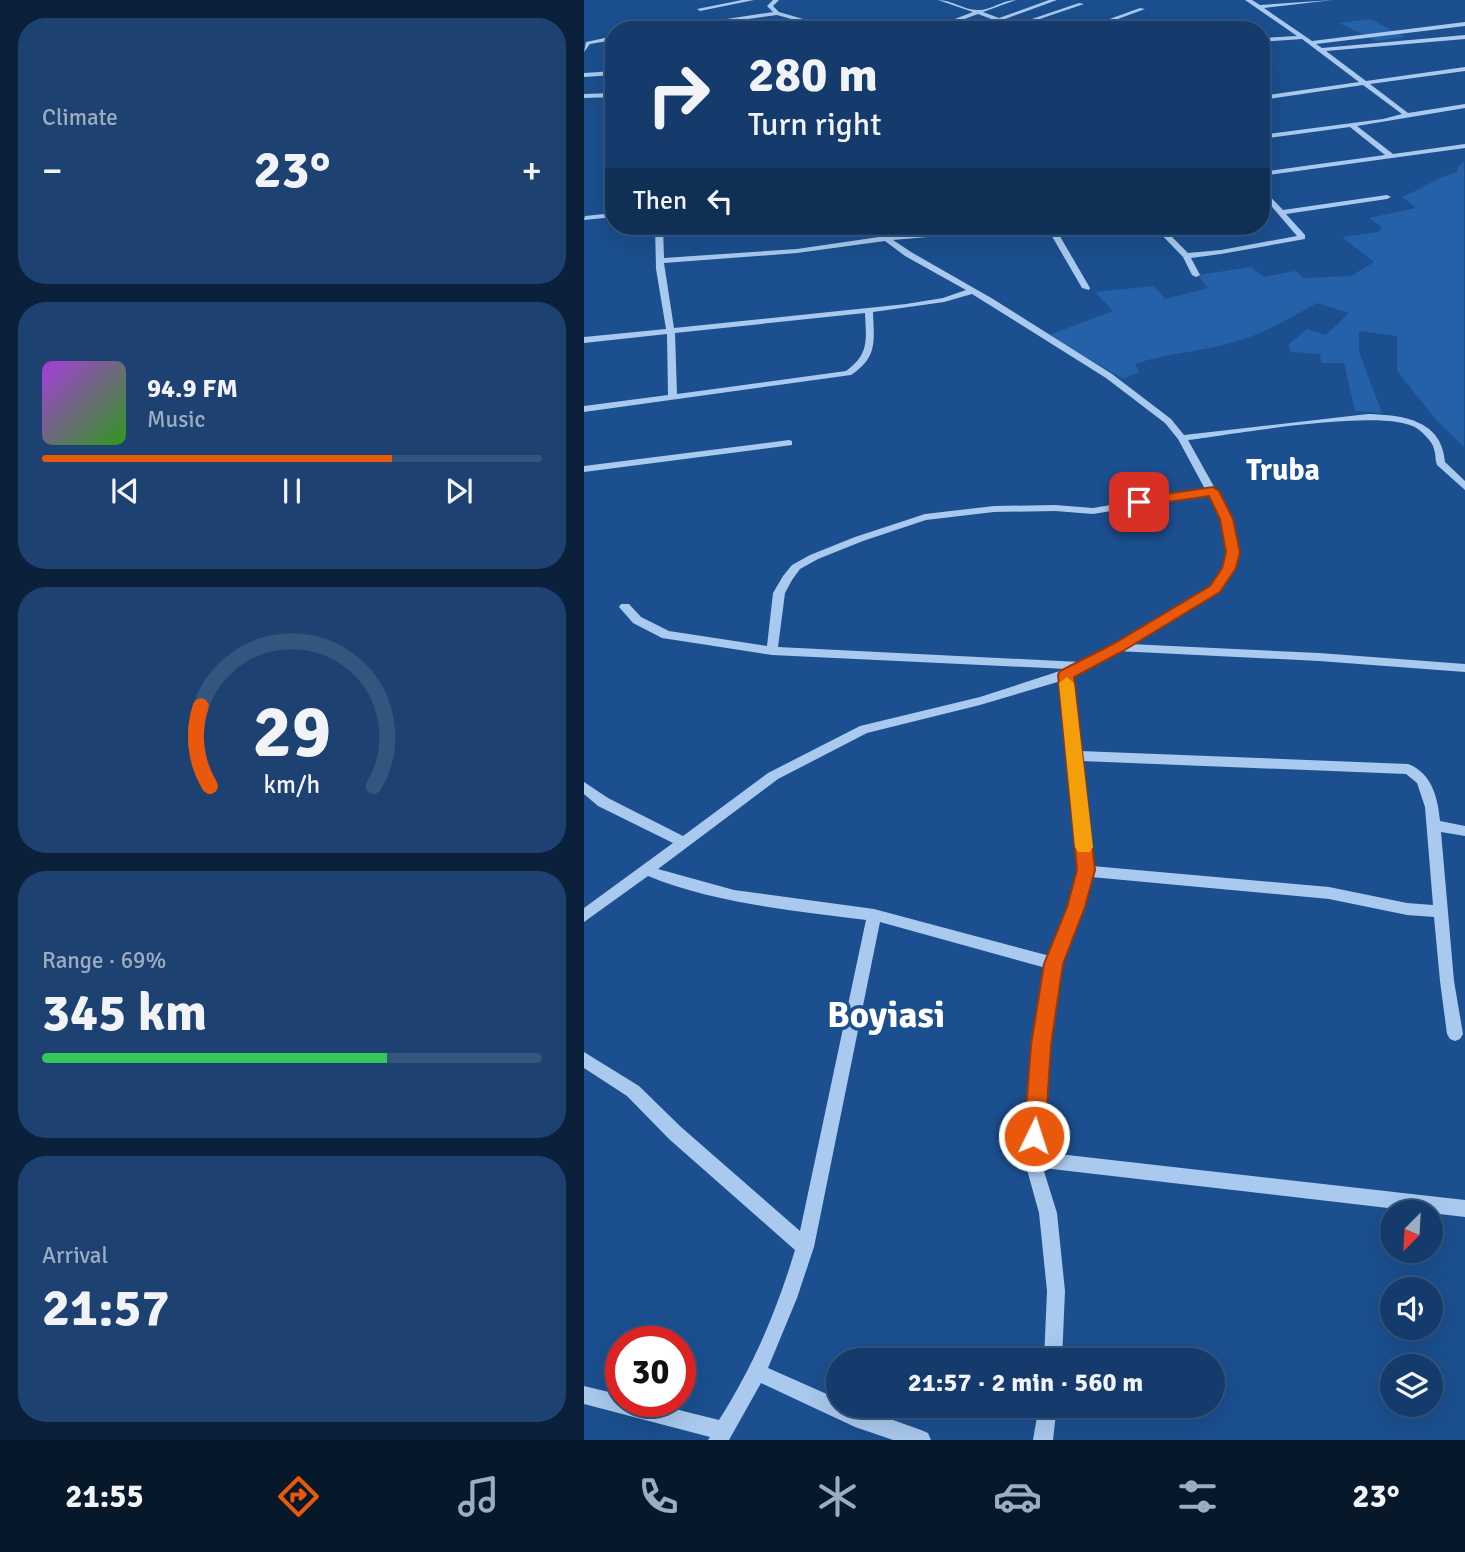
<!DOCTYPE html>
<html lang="en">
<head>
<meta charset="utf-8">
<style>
	body { margin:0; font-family:Signika,sans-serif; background:#1d4271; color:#f1f3f6; height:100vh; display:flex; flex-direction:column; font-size:26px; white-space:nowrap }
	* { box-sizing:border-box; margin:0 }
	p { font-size:23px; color:#9dadc1 }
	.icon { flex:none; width:38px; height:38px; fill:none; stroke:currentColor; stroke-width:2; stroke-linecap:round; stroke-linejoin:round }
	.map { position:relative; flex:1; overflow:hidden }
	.details { display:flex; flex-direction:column; gap:18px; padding:18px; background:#0b203b; width:584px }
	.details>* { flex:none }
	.top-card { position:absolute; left:21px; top:21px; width:665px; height:214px; border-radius:28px; box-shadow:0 7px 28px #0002,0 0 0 2px #33557e; background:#143b6b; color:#f1f3f6; overflow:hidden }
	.needle { width:46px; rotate:204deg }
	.fabs { position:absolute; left:796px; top:1200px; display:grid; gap:14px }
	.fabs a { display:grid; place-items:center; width:63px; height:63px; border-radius:50%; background:#143b6b; box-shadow:0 7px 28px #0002,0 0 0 2px #33557e; font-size:35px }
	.speed { position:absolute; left:21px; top:1326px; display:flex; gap:14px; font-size:35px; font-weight:700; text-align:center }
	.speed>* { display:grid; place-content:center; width:91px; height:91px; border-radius:50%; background:#143b6b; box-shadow:0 7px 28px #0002,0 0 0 2px #33557e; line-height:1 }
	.speed .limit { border:10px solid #d22; background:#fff; color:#111 }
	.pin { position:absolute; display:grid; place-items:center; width:60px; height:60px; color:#fff; margin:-30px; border-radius:14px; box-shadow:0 4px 10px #0006 }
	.me { position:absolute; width:77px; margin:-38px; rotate:4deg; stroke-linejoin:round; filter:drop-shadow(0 0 5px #0008) }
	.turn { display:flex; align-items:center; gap:24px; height:147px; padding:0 28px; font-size:32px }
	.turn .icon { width:91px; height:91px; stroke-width:2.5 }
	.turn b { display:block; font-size:49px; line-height:60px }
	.then { display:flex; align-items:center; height:66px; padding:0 28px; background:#0003; gap:14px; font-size:26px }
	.big { font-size:52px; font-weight:700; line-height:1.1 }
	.details .tile { flex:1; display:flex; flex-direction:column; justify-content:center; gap:10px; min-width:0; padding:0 24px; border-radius:28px; background:#1d4271 }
	.details .dial { align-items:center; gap:0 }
	.dial svg { height:182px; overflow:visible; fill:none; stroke:#33557e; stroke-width:7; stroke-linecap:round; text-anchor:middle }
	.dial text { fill:#f1f3f6; stroke:none }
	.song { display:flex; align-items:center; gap:21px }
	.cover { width:84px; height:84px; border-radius:10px; background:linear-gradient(135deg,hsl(280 70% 55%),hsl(110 70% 35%)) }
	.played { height:7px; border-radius:4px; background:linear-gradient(90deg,#ea580c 70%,#33557e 70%) }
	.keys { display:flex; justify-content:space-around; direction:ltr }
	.heat { display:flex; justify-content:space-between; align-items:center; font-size:38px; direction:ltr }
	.charge { height:10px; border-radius:5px; background:linear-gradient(90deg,#34c759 69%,#33557e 0) }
	.trip { position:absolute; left:242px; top:1348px; width:399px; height:70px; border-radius:35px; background:#143b6b; box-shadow:0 7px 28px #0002,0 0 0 2px #33557e; font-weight:700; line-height:70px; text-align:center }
	.menu { display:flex; height:112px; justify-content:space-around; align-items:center; background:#08182b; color:#9dadc1 }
	.menu .icon { width:49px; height:49px }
	.menu .selected { color:#ea580c }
	.menu b { font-size:32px; color:#f1f3f6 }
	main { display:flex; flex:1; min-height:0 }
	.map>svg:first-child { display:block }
</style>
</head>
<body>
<main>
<section class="details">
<div class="tile"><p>Climate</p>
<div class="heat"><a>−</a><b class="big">23°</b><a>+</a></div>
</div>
<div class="tile">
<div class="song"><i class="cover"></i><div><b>94.9 FM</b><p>Music</p></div></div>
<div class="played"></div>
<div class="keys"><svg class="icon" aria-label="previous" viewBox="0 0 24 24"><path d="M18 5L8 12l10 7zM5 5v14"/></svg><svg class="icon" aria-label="pause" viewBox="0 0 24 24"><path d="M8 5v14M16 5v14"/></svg><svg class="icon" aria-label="next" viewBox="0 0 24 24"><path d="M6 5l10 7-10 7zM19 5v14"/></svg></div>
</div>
<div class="tile dial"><svg viewBox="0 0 100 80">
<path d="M14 69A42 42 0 1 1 86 69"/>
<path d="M14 69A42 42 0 0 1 10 34" stroke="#ea580c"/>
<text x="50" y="56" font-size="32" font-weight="700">29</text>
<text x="50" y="72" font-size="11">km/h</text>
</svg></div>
<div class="tile"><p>Range · 69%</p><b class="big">345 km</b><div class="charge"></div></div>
<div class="tile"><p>Arrival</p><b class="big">21:57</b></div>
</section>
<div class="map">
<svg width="881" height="1440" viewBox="0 0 881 1440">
	<rect width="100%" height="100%" fill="#1b4f8f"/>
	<path fill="#2461a8" d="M786 19 821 37 792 41 755 23Z
		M880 162V447L854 422 813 371V336L775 331V352L798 413 771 411 760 363H737L736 354 707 352 704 345 723 329 742 335 765 313 733 303C707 317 682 333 653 341 620 352 585 352 551 364L555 372 539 379 465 335 529 311 511 292 570 286 581 299 624 288 614 275 667 267 680 277 711 271 720 278 767 276 790 262 758 237 794 232 798 227 785 218 832 208 818 197C838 189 853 177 874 172L873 167Z"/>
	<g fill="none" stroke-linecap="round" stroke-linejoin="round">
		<path fill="#a9c9ee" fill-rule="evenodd" d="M158 0H170L116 11 113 9Z
			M189 0H195L189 6 195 12 257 30H247L193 15 87 30H71L189 12 183 6Z
			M354 0C368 0 380 10 393 10 406 11 418 0 432 0L399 12 415 18 465 0H473L421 19 433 24 495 3 500 4 438 25 450 30 431 28 416 21 392 30H383L410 20 394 14 351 30H342L389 12Z
			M661 0H668L676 5 749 0 680 8 728 41 881 22V26L732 44 738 48 881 35V39L742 51 782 81 881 67V71L786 84 824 113 881 104V108L773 126 809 154 881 144V148L677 176V172L801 155 766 127 677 139V135L799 119 818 114 779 85 677 100V96L775 82 718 39 677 42V38L713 36Z
			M556 8 561 9 504 30H495Z
			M621 21 631 30H625L618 23Z
			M30 36V40L6 44 0 52 2 42Z
			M30 71V75L0 77V73Z
			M30 93V97L0 98V94Z
			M677 187 699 210 803 195 807 197 803 199 702 214 721 235V239L637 254 607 258 616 275 612 277 608 275 599 257 569 226H577L604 253 637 250 713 236 677 194Z
			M30 213V217L0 220 1 216Z
			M71 226H79L80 258 213 249 295 237 280 226H289L304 236 420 226H448L444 228 309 240 327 252 409 299 528 374 587 419 600 435 784 414C819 415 858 420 861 462L881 481V490L853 465C851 460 852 455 850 449 849 442 839 433 834 429 803 406 647 435 604 440L648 519 654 552 650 568 635 592 545 644 735 653 881 664V672L735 661 533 651 488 677 496 751 824 764C848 773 854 798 856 821L881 826V836L857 832 870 981 879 1034 876 1039 871 1041 866 1039 863 1034 856 981 850 917 823 915 745 899 507 877 499 907 477 964 465 1045 457 1152 881 1200V1217L459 1168 473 1213 481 1291 478 1360H460L463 1291 455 1213 440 1159 449 1045 462 968 296 922 230 1247 213 1298 184 1368 254 1399V1405H267L337 1430 344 1433 347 1440H309L271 1427 177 1383 145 1440H124L126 1437 0 1404V1386L37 1395V1402H63L135 1420C169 1367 193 1310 211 1250L85 1139 43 1096 0 1068V1052L55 1086 97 1127 216 1231 282 920C208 910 133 904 64 876L0 922V908L89 843 14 806 0 794V782L24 798 99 836 184 773 276 726 396 697 482 669 188 655 78 638 49 623 35 607 37 604H45L57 617 85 631 183 646 189 593 199 576 208 565 226 555 271 537 341 514 410 506 471 505 509 508 621 489 594 439 581 423 522 378 388 294 360 302 289 312C290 341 294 357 267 375L0 412V406L84 395 83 334 0 343V337L82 329 72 269ZM301 241 321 256 382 290 359 298 322 304 90 328 80 263 213 253ZM281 313C282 339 286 354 262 371L93 394 91 333ZM625 495 638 519 644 552 640 568 627 586 606 600 496 662 194 647 201 593 208 580 216 569 234 559 279 541 342 520 410 512 471 511 509 514ZM477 681 495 871 485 907 466 956 290 909 150 890 74 869 194 779 283 733 396 705ZM497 761 822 774 833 783 841 807 849 905 823 903 745 887 508 866Z
			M462 226H470L506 288 505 290 498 288Z
			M205 440 208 441V445L0 472V466Z
			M455 1405H473L469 1440H449Z"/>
	</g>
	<path fill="#ea580c" stroke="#983908" stroke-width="2" d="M629 487 635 491 649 519 656 552 652 568 636 592 539 651 490 677 511 870 501 907 479 964 467 1045 461 1136 458 1143 450 1146 443 1143 440 1136 447 1045 460 964 483 907 493 870 474 675 476 671 529 644 626 586 638 568 642 552 636 519 625 496 555 506 548 502 555 498Z"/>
	<path fill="#f59e0b" d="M483 677 490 683 509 847 506 852H494L491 847 475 683Z"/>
	<g text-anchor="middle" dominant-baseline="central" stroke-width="7" stroke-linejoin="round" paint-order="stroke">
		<g font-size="30" font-weight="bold" fill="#fff" stroke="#1b4f8f">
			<text x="699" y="470">Truba</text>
		</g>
		<g font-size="37" font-weight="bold" fill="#fff" stroke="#1b4f8f">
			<text x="302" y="1015">Boyiasi</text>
		</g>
	</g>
</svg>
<div class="fabs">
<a><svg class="needle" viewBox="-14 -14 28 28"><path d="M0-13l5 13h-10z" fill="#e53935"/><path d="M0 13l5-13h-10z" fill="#9dadc1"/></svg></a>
<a><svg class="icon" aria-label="sound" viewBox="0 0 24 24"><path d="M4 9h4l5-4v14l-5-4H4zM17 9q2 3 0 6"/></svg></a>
<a><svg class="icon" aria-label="layers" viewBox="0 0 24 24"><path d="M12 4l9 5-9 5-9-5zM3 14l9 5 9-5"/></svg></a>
</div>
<div class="speed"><div class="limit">30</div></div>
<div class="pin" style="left:555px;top:502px;background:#d93025"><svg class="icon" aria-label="arrive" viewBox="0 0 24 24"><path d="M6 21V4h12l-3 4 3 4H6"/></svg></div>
<svg class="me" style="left:450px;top:1136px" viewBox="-20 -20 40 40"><circle r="17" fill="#ea580c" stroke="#fff" stroke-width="3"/><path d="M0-11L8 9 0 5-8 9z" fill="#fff"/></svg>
<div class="trip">21:57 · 2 min · 560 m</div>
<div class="top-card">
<div class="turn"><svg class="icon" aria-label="right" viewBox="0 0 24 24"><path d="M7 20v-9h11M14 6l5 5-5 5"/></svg><div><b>280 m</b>Turn right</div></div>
<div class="then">Then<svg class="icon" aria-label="left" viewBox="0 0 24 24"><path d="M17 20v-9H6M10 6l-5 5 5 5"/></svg></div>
</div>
</div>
</main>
<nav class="menu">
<b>21:55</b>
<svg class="icon selected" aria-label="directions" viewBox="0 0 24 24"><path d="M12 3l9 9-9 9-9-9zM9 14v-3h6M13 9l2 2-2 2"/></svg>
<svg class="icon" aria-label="music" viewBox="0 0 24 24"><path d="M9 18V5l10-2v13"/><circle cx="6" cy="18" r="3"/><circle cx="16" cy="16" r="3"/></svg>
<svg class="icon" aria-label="phone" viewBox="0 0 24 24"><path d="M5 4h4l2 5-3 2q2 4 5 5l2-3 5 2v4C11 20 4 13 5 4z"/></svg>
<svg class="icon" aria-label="climate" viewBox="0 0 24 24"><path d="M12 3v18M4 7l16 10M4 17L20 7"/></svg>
<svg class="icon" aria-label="car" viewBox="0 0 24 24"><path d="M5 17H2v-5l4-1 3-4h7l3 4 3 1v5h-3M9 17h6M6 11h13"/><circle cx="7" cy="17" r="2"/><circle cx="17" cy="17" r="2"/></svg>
<svg class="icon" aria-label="filters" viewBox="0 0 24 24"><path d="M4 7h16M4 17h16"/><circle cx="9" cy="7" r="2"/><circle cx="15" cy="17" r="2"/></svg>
<b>23°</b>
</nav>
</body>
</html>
